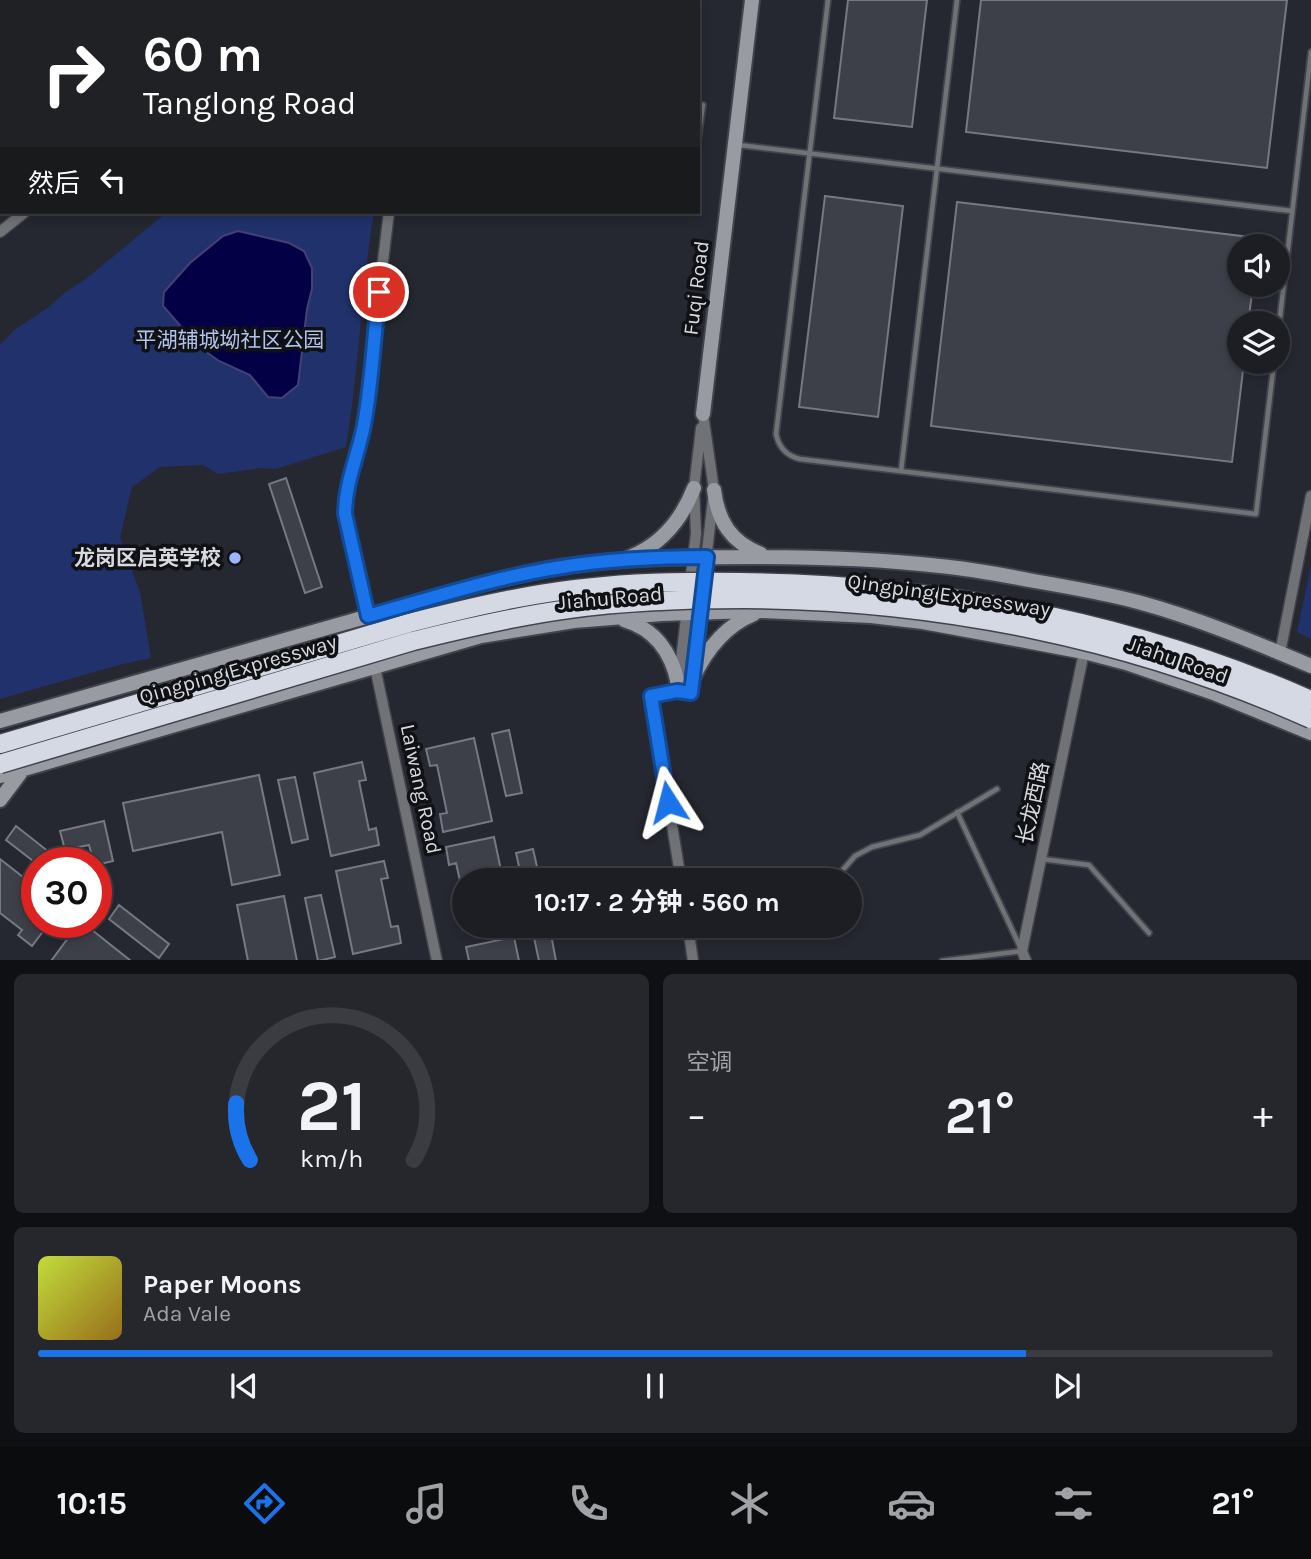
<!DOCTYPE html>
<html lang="zh">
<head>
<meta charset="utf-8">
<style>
	body { margin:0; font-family:Karla,"Noto Sans SC",sans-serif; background:#25272c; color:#f1f3f6; height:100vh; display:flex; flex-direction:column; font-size:26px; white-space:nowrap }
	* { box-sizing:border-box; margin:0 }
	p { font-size:23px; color:#a0a2a6 }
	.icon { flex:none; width:38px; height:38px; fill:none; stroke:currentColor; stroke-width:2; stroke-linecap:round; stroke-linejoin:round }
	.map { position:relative; height:960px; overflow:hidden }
	.panel { display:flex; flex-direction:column; gap:14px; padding:14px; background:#0f1014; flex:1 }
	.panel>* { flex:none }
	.guide { position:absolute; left:0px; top:0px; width:700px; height:214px; box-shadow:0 4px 10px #0003,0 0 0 2px #3a3c41; background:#202124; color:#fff; overflow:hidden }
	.tools { position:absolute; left:1227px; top:234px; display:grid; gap:14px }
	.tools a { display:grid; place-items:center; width:63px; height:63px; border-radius:50%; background:#1c1e24; box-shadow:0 4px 10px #0003,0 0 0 2px #3a3c41; font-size:35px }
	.speed { position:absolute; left:21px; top:847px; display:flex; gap:14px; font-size:35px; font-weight:700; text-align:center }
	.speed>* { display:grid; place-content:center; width:91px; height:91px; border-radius:50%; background:#1c1e24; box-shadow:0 4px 10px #0003,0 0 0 2px #3a3c41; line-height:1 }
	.speed .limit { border:10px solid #d22; background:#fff; color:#111 }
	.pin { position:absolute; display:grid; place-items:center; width:60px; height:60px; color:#fff; margin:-30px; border:4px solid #fff; border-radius:50%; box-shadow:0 2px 7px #0007 }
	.me { position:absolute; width:77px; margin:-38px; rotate:351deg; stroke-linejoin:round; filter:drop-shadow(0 0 5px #0008) }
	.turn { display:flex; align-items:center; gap:24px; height:147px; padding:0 28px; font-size:32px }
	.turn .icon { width:91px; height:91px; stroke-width:2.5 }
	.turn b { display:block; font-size:49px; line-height:60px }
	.then { display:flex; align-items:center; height:66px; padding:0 28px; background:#0003; gap:14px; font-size:26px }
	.big { font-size:52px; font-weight:700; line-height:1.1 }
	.panel .tile { flex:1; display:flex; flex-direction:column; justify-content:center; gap:10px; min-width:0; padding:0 24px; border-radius:10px; background:#25272c }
	.panel .dial { align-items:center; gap:0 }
	.dial svg { height:182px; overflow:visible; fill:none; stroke:#3a3c41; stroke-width:7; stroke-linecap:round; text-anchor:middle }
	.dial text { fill:#f1f3f6; stroke:none }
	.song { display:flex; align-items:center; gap:21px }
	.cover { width:84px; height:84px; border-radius:10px; background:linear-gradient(135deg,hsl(70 70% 55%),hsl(40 70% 35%)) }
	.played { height:7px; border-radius:4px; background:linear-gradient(90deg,#1a73e8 80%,#3a3c41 80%) }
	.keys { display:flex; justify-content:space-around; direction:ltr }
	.heat { display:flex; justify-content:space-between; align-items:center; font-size:38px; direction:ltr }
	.panel .tiles { flex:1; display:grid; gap:14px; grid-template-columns:1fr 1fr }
	.tile:last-child { grid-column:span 2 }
	.trip { position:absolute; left:452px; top:868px; width:410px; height:70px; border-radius:35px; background:#1c1e24; box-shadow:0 4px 10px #0003,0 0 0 2px #3a3c41; font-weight:700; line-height:70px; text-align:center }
	.dock { display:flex; height:112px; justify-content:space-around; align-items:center; background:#0b0c0e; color:#a0a2a6 }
	.dock .icon { width:49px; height:49px }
	.dock .on { color:#1a73e8 }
	.dock b { font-size:32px; color:#f1f3f6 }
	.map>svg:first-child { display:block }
</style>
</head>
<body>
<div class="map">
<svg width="1311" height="961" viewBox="0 0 1311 961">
	<rect width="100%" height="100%" fill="#252830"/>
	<path fill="#21316b" d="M167 212H374C361 290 359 369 346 447L276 469 261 468 218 474 203 465 160 467 132 487 120 538 140 592 151 658 119 665 0 699V345L14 330 49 307 63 294 87 278Z
		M1311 566V639L1297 632Z"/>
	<path fill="#040046" stroke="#434174" stroke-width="2" d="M238 231 289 243 304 251 312 268V289L307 309 298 385 282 398 268 397 250 375 219 361 198 346 163 306 164 292 190 263 223 236Z"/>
	<path fill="#3d4049" stroke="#757983" stroke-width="2" d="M848 0H927L912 127 834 118Z
		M981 0H1287L1267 168 966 132Z
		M825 196 903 206 878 417 799 407Z
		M957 202 1258 238 1257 247H1239V285H1253L1248 324H1239V362H1244L1232 462 931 426Z
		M286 478 322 587 305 593 269 484Z
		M509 730 522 793 506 796 492 734Z
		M474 738 492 821 443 832 440 814 447 813 437 765 430 766 426 749Z
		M362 762 366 780 359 781 369 830 376 828 379 845 331 856 314 773Z
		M259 775 280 875 232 885 222 832 133 851 123 803Z
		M295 777 308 839 292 843 278 780Z
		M104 821 113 861 96 865V863H94L89 845 65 850 60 831Z
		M16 826 63 863 37 864 6 840Z
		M494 837 503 880H464V899L456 863 449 865 446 847Z
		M533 849 540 880H522L516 853Z
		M0 859 37 888V922H50L32 946 18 935 22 930 0 913Z
		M384 861 388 878 381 879 391 927 398 926 401 943 353 954 336 871Z
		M321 895 335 957 318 961 305 898Z
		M284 896 297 961H248L237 905Z
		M119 905 169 944 159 958 109 919Z
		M464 912V926H483L463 930 460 913Z
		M80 922H82L131 961H51Z
		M550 929 556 961H539L533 933Z
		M514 937 519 961H469L466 947Z"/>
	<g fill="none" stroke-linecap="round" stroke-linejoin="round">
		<defs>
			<path id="lane" d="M828 0 776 434C779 448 787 456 800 459L1256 514 1274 362
				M397 2V0
				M698 139 703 105
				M739 145 1292 211
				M1278 334 1311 52
				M901 471 957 0
				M1042 859 1089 865 1149 933
				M841 872 855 856 872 847 920 835 997 789
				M942 961 1022 951 957 812"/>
			<path id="street" d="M184 2 187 0
				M0 232 25 212
				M690 584 696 533 694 488 701 428
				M368 616 345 514 347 486 360 449 369 393 376 318 389 212
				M1280 653 1311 496
				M375 667 437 961
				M679 677 687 609
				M681 880 651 697 677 691 691 693 714 490 703 414
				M688 926 693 961
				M1026 961 1022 951 1084 652"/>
			<path id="secondary" d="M264 2 267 0
				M0 180 2 178
				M703 414 752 0
				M714 490C718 522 731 542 761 554
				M630 557C662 544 682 519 694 488
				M624 620C655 629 672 653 678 684
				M692 680C705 652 724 626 754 614
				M0 721 478 585C505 578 533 571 560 567 625 557 691 557 756 557 817 557 879 559 940 566 972 569 1003 575 1034 581 1069 587 1104 593 1138 602 1197 618 1254 642 1311 666
				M0 776 481 636 574 621 662 614 719 612 763 611 871 616 923 622 1031 642 1084 652 1126 663 1216 694 1311 733
				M0 800 24 768"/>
		</defs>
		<use href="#lane" stroke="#41444c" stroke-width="8"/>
		<use href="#street" stroke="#41444c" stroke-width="13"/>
		<use href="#secondary" stroke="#41444c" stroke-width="18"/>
		<use href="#lane" stroke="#707276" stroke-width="4.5"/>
		<use href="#street" stroke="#707276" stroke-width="10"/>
		<use href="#secondary" stroke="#999ba2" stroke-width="14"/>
		<defs>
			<path id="highway-bridge" d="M0 744 409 623C464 609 518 596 575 589 629 582 684 581 739 582 936 584 1131 621 1311 700
				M0 764 413 641C465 628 516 616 569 609 627 601 686 599 744 599 939 600 1133 639 1311 719"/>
		</defs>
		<use href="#highway-bridge" stroke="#41444c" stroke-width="21" stroke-linecap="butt"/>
		<use href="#highway-bridge" stroke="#d5d9e4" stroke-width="18"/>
	</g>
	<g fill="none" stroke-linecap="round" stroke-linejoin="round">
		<defs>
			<path id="route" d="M379 292C374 336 372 381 364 425 358 456 345 483 345 514L368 616C432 598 496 577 562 567 609 559 658 557 707 557L691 693 677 691 651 696 668 802"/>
		</defs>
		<use href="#route" stroke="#114b97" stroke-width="18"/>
		<use href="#route" stroke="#1a73e8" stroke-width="12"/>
	</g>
	<circle fill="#9ab5fd" stroke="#0f1114" stroke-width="2.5" cx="235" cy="558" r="7"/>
	<g text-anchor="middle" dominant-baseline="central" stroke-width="7" stroke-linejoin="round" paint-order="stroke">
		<g font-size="21" fill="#d7d9df" stroke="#0f1114">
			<text transform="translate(696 288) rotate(-83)">Fuqi Road</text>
			<text transform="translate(949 595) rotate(8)">Qingping Expressway</text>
			<text transform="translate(610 598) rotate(-5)">Jiahu Road</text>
			<text transform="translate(1178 660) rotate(19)">Jiahu Road</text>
			<text transform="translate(238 669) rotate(-16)">Qingping Expressway</text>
			<text transform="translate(421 789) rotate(78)">Laiwang Road</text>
			<text transform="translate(1033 803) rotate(-78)">长龙西路</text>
		</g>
		<g font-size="21" fill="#b2c2ec" stroke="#0f1114">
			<text x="230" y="340">平湖辅城坳社区公园</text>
		</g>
		<g font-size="21" font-weight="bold" fill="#d7d9df" stroke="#0f1114" text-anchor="end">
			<text x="221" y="558">龙岗区启英学校</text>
		</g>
	</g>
</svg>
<div class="tools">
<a><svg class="icon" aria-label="sound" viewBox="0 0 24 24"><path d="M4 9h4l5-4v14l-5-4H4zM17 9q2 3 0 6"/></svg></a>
<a><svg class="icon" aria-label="layers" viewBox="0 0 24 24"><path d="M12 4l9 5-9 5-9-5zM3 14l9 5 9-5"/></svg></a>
</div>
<div class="speed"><div class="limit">30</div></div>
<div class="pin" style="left:379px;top:292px;background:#d93025"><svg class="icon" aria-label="arrive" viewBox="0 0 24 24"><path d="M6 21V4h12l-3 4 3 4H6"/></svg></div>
<svg class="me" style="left:668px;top:802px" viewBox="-20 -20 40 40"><path d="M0-17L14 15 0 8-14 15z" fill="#1a73e8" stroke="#fff" stroke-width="4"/></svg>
<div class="trip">10:17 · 2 分钟 · 560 m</div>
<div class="guide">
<div class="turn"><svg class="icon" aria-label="right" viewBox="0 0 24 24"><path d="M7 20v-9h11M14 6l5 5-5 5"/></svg><div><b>60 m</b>Tanglong Road</div></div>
<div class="then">然后<svg class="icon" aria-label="left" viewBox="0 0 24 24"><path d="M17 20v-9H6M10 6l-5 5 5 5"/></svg></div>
</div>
</div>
<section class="panel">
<div class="tiles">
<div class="tile dial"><svg viewBox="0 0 100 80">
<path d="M14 69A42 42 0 1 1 86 69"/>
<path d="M14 69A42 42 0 0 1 8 44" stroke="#1a73e8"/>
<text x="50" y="56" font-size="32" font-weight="700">21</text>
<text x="50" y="72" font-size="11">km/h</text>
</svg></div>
<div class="tile"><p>空调</p>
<div class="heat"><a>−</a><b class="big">21°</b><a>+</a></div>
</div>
<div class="tile">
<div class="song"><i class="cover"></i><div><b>Paper Moons</b><p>Ada Vale</p></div></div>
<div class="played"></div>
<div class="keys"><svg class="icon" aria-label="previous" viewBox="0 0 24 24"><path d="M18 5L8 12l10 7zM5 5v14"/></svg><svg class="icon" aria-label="pause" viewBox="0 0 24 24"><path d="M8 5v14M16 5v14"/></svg><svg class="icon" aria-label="next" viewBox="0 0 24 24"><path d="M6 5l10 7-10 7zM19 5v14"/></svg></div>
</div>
</div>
</section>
<nav class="dock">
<b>10:15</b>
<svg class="icon on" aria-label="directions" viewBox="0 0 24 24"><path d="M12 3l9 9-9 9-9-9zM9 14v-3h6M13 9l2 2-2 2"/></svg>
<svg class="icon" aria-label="music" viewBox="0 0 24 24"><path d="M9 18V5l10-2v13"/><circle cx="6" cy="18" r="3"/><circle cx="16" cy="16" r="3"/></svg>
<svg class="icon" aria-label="phone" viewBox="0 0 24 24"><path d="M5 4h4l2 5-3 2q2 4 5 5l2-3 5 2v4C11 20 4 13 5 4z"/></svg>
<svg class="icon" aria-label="climate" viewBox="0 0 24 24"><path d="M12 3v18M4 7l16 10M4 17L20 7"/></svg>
<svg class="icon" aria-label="car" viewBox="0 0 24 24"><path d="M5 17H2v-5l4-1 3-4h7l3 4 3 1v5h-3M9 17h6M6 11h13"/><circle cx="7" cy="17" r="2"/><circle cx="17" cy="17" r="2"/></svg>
<svg class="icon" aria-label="filters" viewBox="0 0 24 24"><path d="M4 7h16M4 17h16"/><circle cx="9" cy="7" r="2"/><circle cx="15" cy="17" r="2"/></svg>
<b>21°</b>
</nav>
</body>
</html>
